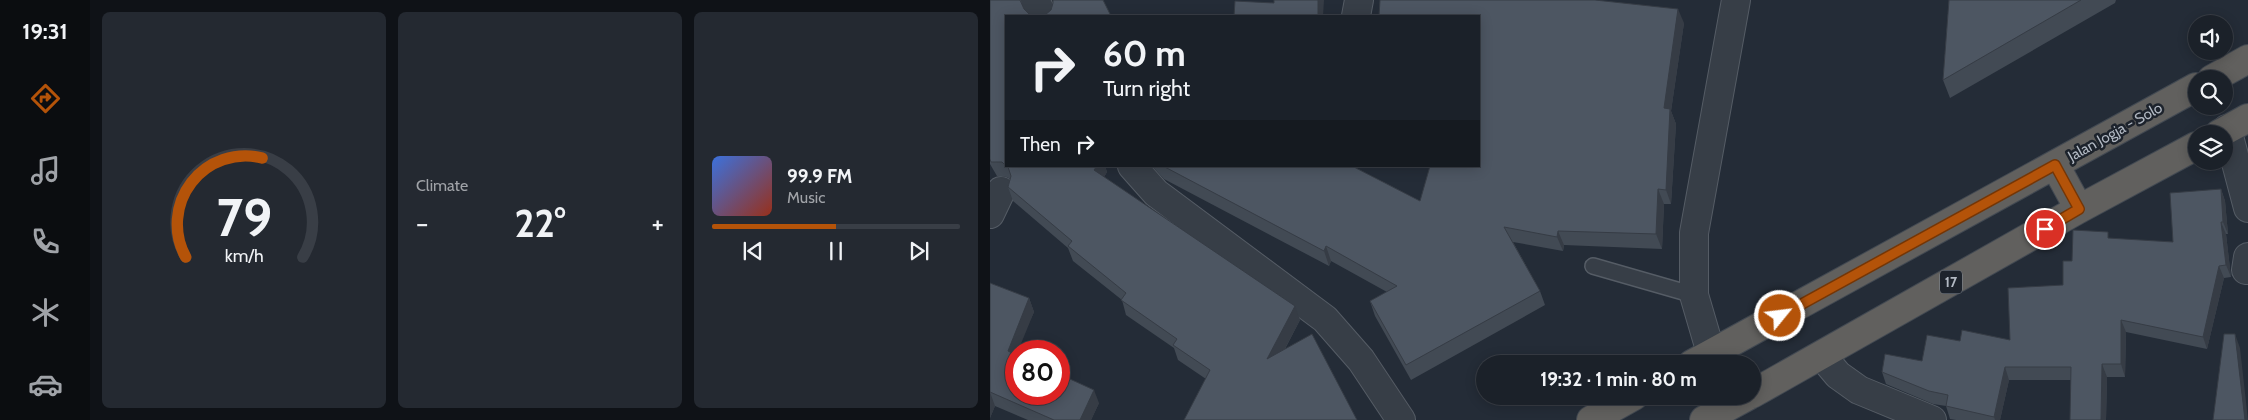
<!DOCTYPE html>
<html lang="en">
<head>
<meta charset="utf-8">
<style>
	body { margin:0; font-family:Cabin,sans-serif; background:#242931; color:#f1f3f6; height:100vh; display:flex; flex-direction:column; font-size:19px; white-space:nowrap }
	* { box-sizing:border-box; margin:0 }
	p { font-size:16px; color:#a0a3a8 }
	.icon { flex:none; width:28px; height:28px; fill:none; stroke:currentColor; stroke-width:2; stroke-linecap:round; stroke-linejoin:round }
	.map { position:relative; flex:1; overflow:hidden }
	.sheet { display:flex; flex-direction:column; gap:12px; padding:12px; background:#0f1217; width:900px }
	.sheet>* { flex:none }
	.guide { position:absolute; left:15px; top:15px; width:475px; height:152px; border-radius:0px; box-shadow:0 2px 12px #0003,0 0 0 1px #393e46; background:#1b2129; color:#f1f3f6; overflow:hidden }
	.fabs { position:absolute; left:1198px; top:15px; display:grid; gap:10px }
	.fabs a { display:grid; place-items:center; width:45px; height:45px; border-radius:50%; background:#1b2129; box-shadow:0 2px 12px #0003,0 0 0 1px #393e46; font-size:25px }
	.speed { position:absolute; left:15px; top:340px; display:flex; gap:10px; font-size:25px; font-weight:700; text-align:center }
	.speed>* { display:grid; place-content:center; width:65px; height:65px; border-radius:50%; background:#1b2129; box-shadow:0 2px 12px #0003,0 0 0 1px #393e46; line-height:1 }
	.speed .limit { border:8px solid #d22; background:#fff; color:#111 }
	.pin { position:absolute; display:grid; place-items:center; width:42px; height:42px; color:#fff; margin:-21px; border:2px solid #fff; border-radius:50%; box-shadow:0 1px 5px #0007 }
	.me { position:absolute; width:55px; margin:-28px; rotate:61deg; stroke-linejoin:round; filter:drop-shadow(0 0 4px #0008) }
	.turn { display:flex; align-items:center; gap:18px; height:105px; padding:0 15px; font-size:22px }
	.turn .icon { width:65px; height:65px; stroke-width:2.5 }
	.turn b { display:block; font-size:35px; line-height:42px }
	.then { display:flex; align-items:center; height:48px; padding:0 15px; background:#0003; gap:10px; font-size:19px }
	.big { font-size:38px; font-weight:800; line-height:1.1 }
	.sheet .tile { flex:1; display:flex; flex-direction:column; justify-content:center; gap:8px; min-width:0; padding:0 18px; border-radius:8px; background:#242931 }
	.sheet .dial { align-items:center; gap:0 }
	.dial svg { height:130px; overflow:visible; fill:none; stroke:#393e46; stroke-width:7; stroke-linecap:round; text-anchor:middle }
	.dial text { fill:#f1f3f6; stroke:none }
	.song { display:flex; align-items:center; gap:15px }
	.cover { width:60px; height:60px; border-radius:8px; background:linear-gradient(135deg,hsl(220 70% 55%),hsl(10 70% 35%)) }
	.played { height:5px; border-radius:2px; background:linear-gradient(90deg,#b45309 50%,#393e46 50%) }
	.keys { display:flex; justify-content:space-around; direction:ltr }
	.heat { display:flex; justify-content:space-between; align-items:center; font-size:28px; direction:ltr }
	.sheet .tiles { flex:1; display:grid; gap:12px; grid-template-columns:repeat(3,1fr) }
	.trip { position:absolute; left:486px; top:355px; width:285px; height:50px; border-radius:25px; background:#1b2129; box-shadow:0 2px 12px #0003,0 0 0 1px #393e46; font-weight:800; line-height:50px; text-align:center }
	main { display:flex; flex:1; min-height:0 }
	.dock { display:flex; flex-direction:column; width:90px; justify-content:space-around; align-items:center; background:#0b0d10; color:#a0a3a8 }
	.dock .icon { width:35px; height:35px }
	.dock .active { color:#b45309 }
	.dock b { font-size:22px; color:#f1f3f6 }
	.map>svg:first-child { display:block }
</style>
</head>
<body>
<main>
<nav class="dock">
<b>19:31</b>
<svg class="icon active" aria-label="directions" viewBox="0 0 24 24"><path d="M12 3l9 9-9 9-9-9zM9 14v-3h6M13 9l2 2-2 2"/></svg>
<svg class="icon" aria-label="music" viewBox="0 0 24 24"><path d="M9 18V5l10-2v13"/><circle cx="6" cy="18" r="3"/><circle cx="16" cy="16" r="3"/></svg>
<svg class="icon" aria-label="phone" viewBox="0 0 24 24"><path d="M5 4h4l2 5-3 2q2 4 5 5l2-3 5 2v4C11 20 4 13 5 4z"/></svg>
<svg class="icon" aria-label="climate" viewBox="0 0 24 24"><path d="M12 3v18M4 7l16 10M4 17L20 7"/></svg>
<svg class="icon" aria-label="car" viewBox="0 0 24 24"><path d="M5 17H2v-5l4-1 3-4h7l3 4 3 1v5h-3M9 17h6M6 11h13"/><circle cx="7" cy="17" r="2"/><circle cx="17" cy="17" r="2"/></svg>
</nav>
<section class="sheet">
<div class="tiles">
<div class="tile dial"><svg viewBox="0 0 100 80">
<path d="M14 69A42 42 0 1 1 86 69"/>
<path d="M14 69A42 42 0 0 1 61 8" stroke="#b45309"/>
<text x="50" y="56" font-size="32" font-weight="700">79</text>
<text x="50" y="72" font-size="11">km/h</text>
</svg></div>
<div class="tile"><p>Climate</p>
<div class="heat"><a>−</a><b class="big">22°</b><a>+</a></div>
</div>
<div class="tile">
<div class="song"><i class="cover"></i><div><b>99.9 FM</b><p>Music</p></div></div>
<div class="played"></div>
<div class="keys"><svg class="icon" aria-label="previous" viewBox="0 0 24 24"><path d="M18 5L8 12l10 7zM5 5v14"/></svg><svg class="icon" aria-label="pause" viewBox="0 0 24 24"><path d="M8 5v14M16 5v14"/></svg><svg class="icon" aria-label="next" viewBox="0 0 24 24"><path d="M6 5l10 7-10 7zM19 5v14"/></svg></div>
</div>
</div>
</section>
<div class="map">
<svg width="1258" height="420" viewBox="0 0 1258 420">
	<rect width="100%" height="100%" fill="#242c37"/>
	<g fill="none" stroke-linecap="round" stroke-linejoin="round">
		<defs>
			<path id="service" d="M603 266 704 295"/>
			<path id="minor" d="M45 0 53 16
				M366 16 369 0
				M1237 129 1258 208
				M142 166 166 193 335 319 371 360 411 420
				M0 214 11 191
				M1256 270 1258 257
				M721 353 704 295V233L746 0
				M832 356 848 375 869 390 942 420"/>
			<path id="trunk" d="M1222 79 1258 59
				M1229 134 1258 118
				M1065 165 1089 209
				M702 364 1206 87
				M762 394 1089 209 1206 146
				M601 420 644 396
				M714 420 758 396"/>
		</defs>
		<use href="#service" stroke="#555c65" stroke-width="18"/>
		<use href="#minor" stroke="#555c65" stroke-width="30"/>
		<use href="#trunk" stroke="#424952" stroke-width="30"/>
		<use href="#service" stroke="#373e47" stroke-width="15"/>
		<use href="#minor" stroke="#373e47" stroke-width="28"/>
		<use href="#trunk" stroke="#61605e" stroke-width="28"/>
	</g>
	<path fill="#424a54" d="M0 0 16 16V166H115L117 172 114 177 310 320 295 349 367 420 216 379 188 360 184 348 136 315 132 300 83 261 78 248 23 201 18 187 20 179 17 177 7 176 0 164Z
		M959 0H1126L1125 3 960 98 953 80Z
		M694 23 681 111 686 124 681 204H674L672 249 574 245 573 251 523 242 550 291 555 305 421 380 385 316 380 301 397 292 341 261 339 266 174 179 162 166H362L430 201Z
		M1231 189 1235 201 1238 234H1236L1241 277 1234 278 1217 349 1136 332 1135 377H1117L1116 420H1080L1081 380H1019L1010 420H966L960 419 956 406 943 404 896 384 892 372 932 361 970 341 1020 340 1073 285 1082 261 1121 239 1183 242Z
		M0 283 39 298 44 312 26 351V394L109 403 101 420H38L5 406 0 418Z"/>
	<path fill="#363c45" d="M328 0H334L333 16H328Z
		M688 9 694 23 681 111 686 124 681 204 676 190 674 108Z
		M107 166H115L117 172 109 185 104 170Z
		M668 189 674 204 672 249 666 234Z
		M1231 189 1235 201 1238 234 1233 222Z
		M1231 222 1236 234 1241 277 1236 265Z
		M568 231 574 245 573 251 567 237Z
		M336 246 341 261 339 266 334 251Z
		M1229 266 1234 278 1217 349 1213 337Z
		M39 298 44 312 28 351H26V355L18 351Z
		M305 306 310 320 282 373 277 359Z
		M1131 320 1136 332 1135 377 1131 364Z
		M1245 334 1250 348 1258 420H1255Z
		M1112 364 1117 377 1116 420H1111Z
		M1015 367 1019 380 1010 420H1005L1004 417Z
		M104 390 109 403 101 420H90Z
		M0 392 5 406 0 418Z"/>
	<path fill="#4d5662" stroke="#363c45" d="M0 0H30L34 9 39 14 44 16H16V166L12 162H1L0 159Z
		M63 0H113L121 16H50L55 15 61 10 63 3Z
		M284 0H328V16H244L245 1 284 3Z
		M390 0H605L688 9 674 108 680 109 676 190 668 189 666 234 568 231 567 237 514 227 550 291 416 365 380 301 407 286 336 246 334 251 173 166H362L430 201 440 166H489V16H389Z
		M959 0H1091L953 80Z
		M17 166H107L104 170 305 306 277 359 322 334 367 420H194L220 370 183 345 187 339 131 300 136 293 78 246 82 241 18 187 21 176 18 167Z
		M1231 189 1233 222H1231L1236 265 1229 266 1213 337 1131 320V364H1112L1111 420H1080L1081 367H1015L1004 417 956 406 958 395 939 391 892 372 895 354 932 361 937 335 970 341 972 330 1020 340 1018 288 1073 285V261H1082L1083 230 1118 232V238L1183 242 1180 193Z
		M0 283 39 298 18 351 26 355V394H69V374L104 390 90 420H64L0 392Z
		M1234 334H1245L1255 420H1223Z"/>
	<g fill="none" stroke-linecap="round" stroke-linejoin="round">
		<defs>
			<path id="route" d="M790 316 1065 165 1089 209 1055 229"/>
		</defs>
		<use href="#route" stroke="#753606" stroke-width="12"/>
		<use href="#route" stroke="#b45309" stroke-width="9"/>
	</g>
	<g text-anchor="middle" dominant-baseline="central" stroke-width="5" stroke-linejoin="round" paint-order="stroke">
		<rect fill="#1d232c" stroke="#858c96" stroke-width="1" x="950" y="270.5" width="22" height="23" rx="4"/>
		<g font-size="14" font-weight="bold" fill="#b2b9c3">
			<text x="961" y="282">17</text>
		</g>
		<g font-size="15" fill="#b2b9c3" stroke="#1d232c">
			<text transform="translate(1125 132) rotate(-29)">Jalan Jogja - Solo</text>
		</g>
	</g>
</svg>
<div class="fabs">
<a><svg class="icon" aria-label="sound" viewBox="0 0 24 24"><path d="M4 9h4l5-4v14l-5-4H4zM17 9q2 3 0 6"/></svg></a>
<a><svg class="icon" aria-label="search" viewBox="0 0 24 24"><circle cx="10" cy="10" r="6"/><path d="M15 15l6 6"/></svg></a>
<a><svg class="icon" aria-label="layers" viewBox="0 0 24 24"><path d="M12 4l9 5-9 5-9-5zM3 14l9 5 9-5"/></svg></a>
</div>
<div class="speed"><div class="limit">80</div></div>
<div class="pin" style="left:1055px;top:229px;background:#d93025"><svg class="icon" aria-label="arrive" viewBox="0 0 24 24"><path d="M6 21V4h12l-3 4 3 4H6"/></svg></div>
<svg class="me" style="left:790px;top:316px" viewBox="-20 -20 40 40"><circle r="17" fill="#b45309" stroke="#fff" stroke-width="3"/><path d="M0-11L8 9 0 5-8 9z" fill="#fff"/></svg>
<div class="trip">19:32 · 1 min · 80 m</div>
<div class="guide">
<div class="turn"><svg class="icon" aria-label="right" viewBox="0 0 24 24"><path d="M7 20v-9h11M14 6l5 5-5 5"/></svg><div><b>60 m</b>Turn right</div></div>
<div class="then">Then<svg class="icon" aria-label="right" viewBox="0 0 24 24"><path d="M7 20v-9h11M14 6l5 5-5 5"/></svg></div>
</div>
</div>
</main>
</body>
</html>
